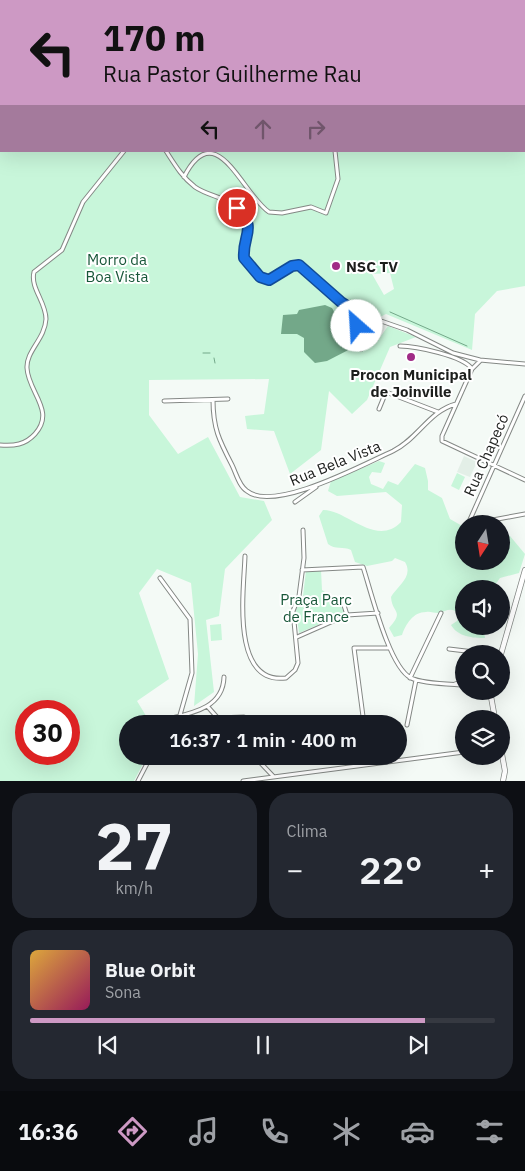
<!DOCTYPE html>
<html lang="pt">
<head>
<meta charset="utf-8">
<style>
	body { margin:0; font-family:"IBM Plex Sans",sans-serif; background:#242831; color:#f1f3f6; height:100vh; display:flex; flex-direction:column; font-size:19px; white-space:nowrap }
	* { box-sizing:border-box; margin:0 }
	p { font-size:16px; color:#9ea1a6 }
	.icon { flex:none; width:28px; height:28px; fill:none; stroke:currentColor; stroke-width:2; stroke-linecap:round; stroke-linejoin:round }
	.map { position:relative; height:781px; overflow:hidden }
	.details { display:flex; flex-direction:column; gap:12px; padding:12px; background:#0d0f14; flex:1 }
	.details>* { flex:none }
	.hud { position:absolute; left:0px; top:0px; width:525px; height:152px; box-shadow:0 5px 20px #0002; background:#cd99c4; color:#111; overflow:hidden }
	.needle { width:32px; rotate:192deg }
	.controls { position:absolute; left:455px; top:515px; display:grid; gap:10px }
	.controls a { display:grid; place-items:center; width:55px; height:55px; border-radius:50%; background:#171b24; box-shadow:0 5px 20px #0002; font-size:25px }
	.speed { position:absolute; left:15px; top:700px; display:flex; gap:10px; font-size:25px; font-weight:700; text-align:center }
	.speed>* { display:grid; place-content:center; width:65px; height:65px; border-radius:50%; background:#171b24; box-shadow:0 5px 20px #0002; line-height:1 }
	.speed .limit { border:8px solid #d22; background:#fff; color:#111 }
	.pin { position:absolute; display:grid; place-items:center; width:42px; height:42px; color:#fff; margin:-21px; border:2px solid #fff; border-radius:50%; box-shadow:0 1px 5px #0007 }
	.me { position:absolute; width:55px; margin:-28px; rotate:334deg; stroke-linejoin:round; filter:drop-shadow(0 0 4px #0008) }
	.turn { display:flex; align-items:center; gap:18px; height:105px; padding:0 20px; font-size:22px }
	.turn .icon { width:65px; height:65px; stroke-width:2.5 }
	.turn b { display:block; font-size:35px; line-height:42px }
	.lanes { display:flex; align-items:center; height:48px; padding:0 20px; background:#0003; justify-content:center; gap:25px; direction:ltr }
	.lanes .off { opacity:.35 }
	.big { font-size:38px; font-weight:600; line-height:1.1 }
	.details .widget { flex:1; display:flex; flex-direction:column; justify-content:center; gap:8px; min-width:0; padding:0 18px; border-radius:20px; background:#242831 }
	.details .dial { align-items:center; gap:0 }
	.dial b { font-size:65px; line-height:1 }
	.song { display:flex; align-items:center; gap:15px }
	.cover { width:60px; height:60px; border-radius:8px; background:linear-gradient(135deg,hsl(40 70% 55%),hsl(330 70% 35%)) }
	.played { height:5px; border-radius:2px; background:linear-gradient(90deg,#cd99c4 85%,#363941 85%) }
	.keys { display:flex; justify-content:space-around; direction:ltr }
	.heat { display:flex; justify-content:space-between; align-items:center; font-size:28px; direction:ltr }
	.details .tiles { flex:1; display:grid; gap:12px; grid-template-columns:1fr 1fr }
	.widget:last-child { grid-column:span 2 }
	.trip { position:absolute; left:119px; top:715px; width:288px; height:50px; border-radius:25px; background:#171b24; box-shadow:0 5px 20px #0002; font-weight:600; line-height:50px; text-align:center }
	.menu { display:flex; height:80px; justify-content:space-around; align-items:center; background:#090b0e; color:#9ea1a6 }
	.menu .icon { width:35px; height:35px }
	.menu .on { color:#cd99c4 }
	.menu b { font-size:22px; color:#f1f3f6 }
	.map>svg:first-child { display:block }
</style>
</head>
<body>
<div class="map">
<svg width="525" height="781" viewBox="0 0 525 781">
	<rect width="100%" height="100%" fill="#f4faf6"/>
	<path fill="#e3efe7" d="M464 456 477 462 470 477 457 472Z"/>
	<path fill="#c8f6da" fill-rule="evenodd" d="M0 0 114 1H1V151H524L525 12V286L497 291 475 314 472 350 386 314 368 323 363 334 365 350 376 343 388 326 416 337 390 347 367 400 352 414 329 391 321 450 290 474 274 431 247 429 245 416 264 414 269 379 149 380V415L178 454 208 437 240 497 264 501 272 520 225 569 219 616 206 620 214 692 194 706 198 654 191 583 157 569 139 593 169 679 137 701 151 724H128V756H147L134 781H0ZM390 273 394 289 384 295 372 274ZM26 711H69V754H26Z
		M167 0H474V1H165Z
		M379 461 385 463 381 473 372 472 369 477 371 484 383 489 388 481 398 485 415 464 425 468 428 481V490L442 498 450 519 464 527V561H501V531L510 536 525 554 519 573 500 578 492 589H464V626H483L485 638C473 638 458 637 451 625L457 621 459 615C452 606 447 611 438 613 434 613 430 611 426 612 413 612 406 624 402 635L394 637 389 628C405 610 392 614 391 597 397 586 414 577 405 562L395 558 392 561 367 566 355 562 351 550C343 546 335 550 328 544L319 516 323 510C346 509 376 548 401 522L402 505 386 492 337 496 328 491 331 481Z
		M457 473 465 477 459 490 451 486Z
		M321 570 322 590 341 603 345 613 299 633 296 610 303 596 306 571Z
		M221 624 222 640 211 641 210 625Z"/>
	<path fill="#73a889" d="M325 305 332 308 336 315 350 314 358 345 327 361 315 363 304 352V338L297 334H281L283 315 297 314 299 310Z"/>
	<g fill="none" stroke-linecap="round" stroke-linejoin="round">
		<path stroke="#73a889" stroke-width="1" d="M390 312 467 346
			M203 353H210
			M214 358 215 363"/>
		<defs>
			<path id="minor" d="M130 0V1
				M154 0 155 1
				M166 151C175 165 182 177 195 187 212 199 241 198 248 223 251 235 242 246 244 258L263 279C276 282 285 264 299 265L341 302 358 313 407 330 453 353 480 360 525 364
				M184 177C216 114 242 194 269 212L282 213 311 207 326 213 338 179 335 151
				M358 313C356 325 364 338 361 349
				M400 346C415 346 464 356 472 369
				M480 361 472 369 442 436V441L525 480
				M213 400C213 428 219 440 232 465 236 473 239 486 247 491 274 513 364 464 393 451 418 439 429 411 456 404
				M164 401 228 399
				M379 409 386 392 438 412
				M0 445C14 446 25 445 35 434 56 411 28 392 27 368 26 351 45 339 46 319 46 302 30 288 34 272L62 250 83 202 124 151
				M295 502 316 487
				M468 524 525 396
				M471 524 525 514
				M245 556C244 589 230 685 286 678L295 670 298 663 293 611 299 596 304 558 303 530
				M302 570 363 567C371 591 389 667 411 678 423 684 450 684 464 685
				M160 578 190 619 192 673 180 715
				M343 602 347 615
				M297 637 347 615 378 613
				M449 649 491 654
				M410 678 441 613
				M455 684 464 681
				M208 707 223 724
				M218 718 244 717 253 724
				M156 722C184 714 223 712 224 677
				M364 724 354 648H389
				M407 725 416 680
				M254 756 273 776
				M368 756 369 764
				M138 781 151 756
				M243 781 464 752"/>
			<path id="major" d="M501 654 525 570
				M490 691 495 719
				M501 749 505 771 503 781"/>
		</defs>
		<use href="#minor" stroke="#848885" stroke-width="5"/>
		<use href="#major" stroke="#848885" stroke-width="6"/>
		<use href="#minor" stroke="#fff" stroke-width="3"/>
		<use href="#major" stroke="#fff" stroke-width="4.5"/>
	</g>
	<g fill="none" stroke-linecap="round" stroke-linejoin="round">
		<defs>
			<path id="route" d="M237 208C258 229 242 235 244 258L260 277 269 280 292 266 299 265 341 302 358 313 357 326"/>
		</defs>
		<use href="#route" stroke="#114b97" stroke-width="12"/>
		<use href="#route" stroke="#1a73e8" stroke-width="9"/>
	</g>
	<g fill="#a02b86" stroke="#fff" stroke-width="2">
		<circle cx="336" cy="266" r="5"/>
		<circle cx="411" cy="357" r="5"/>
	</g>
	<g text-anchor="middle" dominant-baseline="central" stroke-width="4" stroke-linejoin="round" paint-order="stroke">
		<g font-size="15" fill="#185739" stroke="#fff">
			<text x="117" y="259">Morro da<tspan x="117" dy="17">Boa Vista</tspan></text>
			<text x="316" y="599">Praça Parc<tspan x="316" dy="17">de France</tspan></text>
		</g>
		<g font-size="15" font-weight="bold" fill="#1c1e1c" stroke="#fff" text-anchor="start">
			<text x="346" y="266">NSC TV</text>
			<text x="411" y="374" text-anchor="middle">Procon Municipal<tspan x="411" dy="17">de Joinville</tspan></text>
		</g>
		<g font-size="15" fill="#1c1e1c" stroke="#fff">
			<text transform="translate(486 455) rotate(-66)">Rua Chapecó</text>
			<text transform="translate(335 463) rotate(-22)">Rua Bela Vista</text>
		</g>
	</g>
</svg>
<div class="controls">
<a><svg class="needle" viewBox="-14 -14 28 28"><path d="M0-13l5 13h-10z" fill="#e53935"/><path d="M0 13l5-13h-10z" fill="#9ea1a6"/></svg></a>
<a><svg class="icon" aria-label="sound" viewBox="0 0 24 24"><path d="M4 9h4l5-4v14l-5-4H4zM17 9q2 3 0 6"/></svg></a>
<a><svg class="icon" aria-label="search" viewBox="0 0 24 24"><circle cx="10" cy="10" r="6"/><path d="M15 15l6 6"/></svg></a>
<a><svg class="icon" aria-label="layers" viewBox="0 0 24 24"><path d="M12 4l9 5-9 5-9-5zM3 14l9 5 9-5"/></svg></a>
</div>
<div class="speed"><div class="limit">30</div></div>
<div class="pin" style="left:237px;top:208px;background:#d93025"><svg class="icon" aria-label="arrive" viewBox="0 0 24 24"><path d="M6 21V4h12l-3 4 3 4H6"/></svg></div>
<svg class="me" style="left:357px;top:326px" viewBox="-20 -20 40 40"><circle r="19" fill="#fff"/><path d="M0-13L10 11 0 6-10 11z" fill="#1a73e8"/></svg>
<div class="trip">16:37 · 1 min · 400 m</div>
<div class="hud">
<div class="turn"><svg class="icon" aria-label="left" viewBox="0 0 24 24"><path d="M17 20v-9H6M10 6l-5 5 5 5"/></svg><div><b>170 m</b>Rua Pastor Guilherme Rau</div></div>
<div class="lanes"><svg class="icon" aria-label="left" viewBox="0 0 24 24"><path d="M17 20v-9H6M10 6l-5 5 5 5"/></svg><svg class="icon off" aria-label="ahead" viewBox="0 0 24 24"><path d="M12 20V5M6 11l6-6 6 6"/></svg><svg class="icon off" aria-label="right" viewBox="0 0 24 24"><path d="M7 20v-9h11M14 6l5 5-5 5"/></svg></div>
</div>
</div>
<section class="details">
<div class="tiles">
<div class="widget dial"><b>27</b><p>km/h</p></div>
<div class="widget"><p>Clima</p>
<div class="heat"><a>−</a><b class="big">22°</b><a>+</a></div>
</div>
<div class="widget">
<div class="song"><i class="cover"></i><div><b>Blue Orbit</b><p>Sona</p></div></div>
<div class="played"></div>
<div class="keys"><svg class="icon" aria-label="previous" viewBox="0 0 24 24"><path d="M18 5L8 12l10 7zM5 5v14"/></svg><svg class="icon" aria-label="pause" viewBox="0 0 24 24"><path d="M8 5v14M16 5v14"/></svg><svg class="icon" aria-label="next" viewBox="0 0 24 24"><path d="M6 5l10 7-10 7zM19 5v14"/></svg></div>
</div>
</div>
</section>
<nav class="menu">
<b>16:36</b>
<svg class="icon on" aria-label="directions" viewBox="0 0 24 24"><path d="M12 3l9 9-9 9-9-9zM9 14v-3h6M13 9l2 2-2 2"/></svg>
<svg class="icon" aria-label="music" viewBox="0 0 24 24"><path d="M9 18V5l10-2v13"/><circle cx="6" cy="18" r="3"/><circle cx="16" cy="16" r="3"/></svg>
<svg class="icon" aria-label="phone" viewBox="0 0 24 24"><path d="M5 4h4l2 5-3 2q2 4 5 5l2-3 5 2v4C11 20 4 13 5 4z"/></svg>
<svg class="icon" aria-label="climate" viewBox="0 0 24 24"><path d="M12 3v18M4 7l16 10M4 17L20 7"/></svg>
<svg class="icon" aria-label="car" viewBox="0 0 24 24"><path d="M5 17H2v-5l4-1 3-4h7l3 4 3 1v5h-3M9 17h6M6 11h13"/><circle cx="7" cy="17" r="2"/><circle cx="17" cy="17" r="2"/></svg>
<svg class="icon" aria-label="filters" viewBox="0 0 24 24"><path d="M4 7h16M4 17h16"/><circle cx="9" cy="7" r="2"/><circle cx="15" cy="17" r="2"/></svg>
</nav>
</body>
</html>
